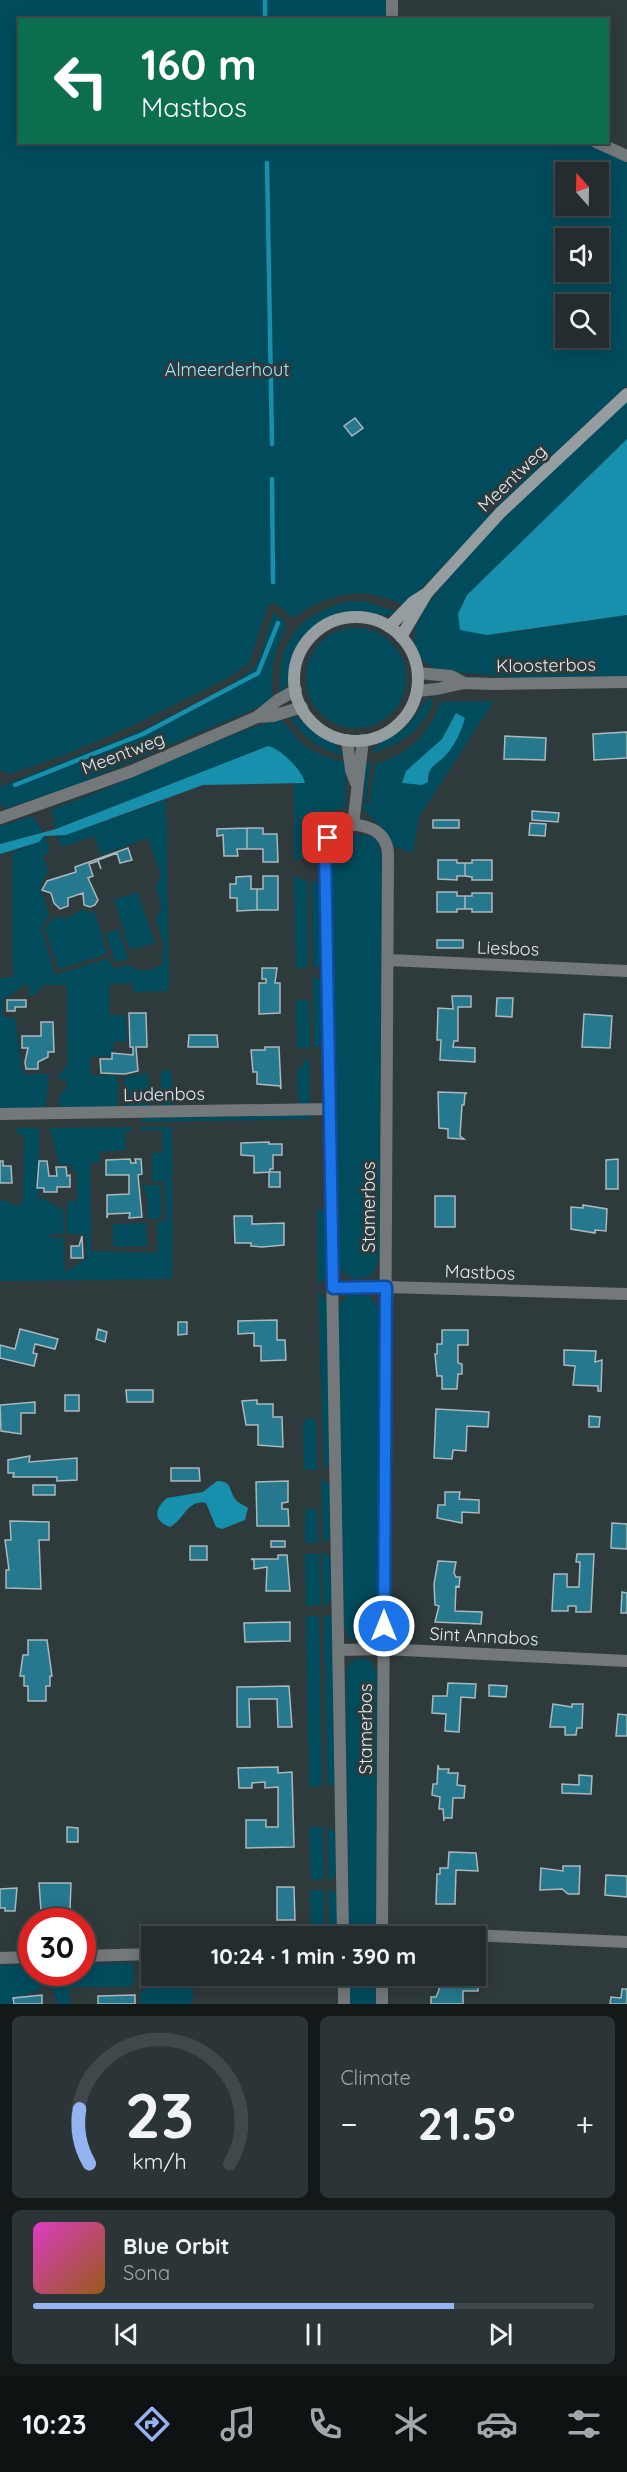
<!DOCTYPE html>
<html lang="en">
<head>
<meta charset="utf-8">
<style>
	body { margin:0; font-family:Quicksand,sans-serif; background:#2b3436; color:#f1f3f6; height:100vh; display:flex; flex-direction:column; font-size:22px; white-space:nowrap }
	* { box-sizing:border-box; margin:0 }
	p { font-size:20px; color:#a3a7aa }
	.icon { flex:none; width:33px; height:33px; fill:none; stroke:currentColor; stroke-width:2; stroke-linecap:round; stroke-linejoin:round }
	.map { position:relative; height:2004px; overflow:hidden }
	.sheet { display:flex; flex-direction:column; gap:12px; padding:12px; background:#131819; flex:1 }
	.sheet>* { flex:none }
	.top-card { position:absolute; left:18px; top:18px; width:591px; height:126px; border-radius:0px; box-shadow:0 3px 15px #0003,0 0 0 2px #40484a; background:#0b6e4f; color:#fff; overflow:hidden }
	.needle { width:39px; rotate:340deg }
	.controls { position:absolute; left:555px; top:162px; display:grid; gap:12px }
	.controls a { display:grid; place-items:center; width:54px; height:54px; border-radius:0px; background:#232c2e; box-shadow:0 3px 15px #0003,0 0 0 2px #40484a; font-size:30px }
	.speed { position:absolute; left:18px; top:1908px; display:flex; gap:12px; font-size:30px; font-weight:700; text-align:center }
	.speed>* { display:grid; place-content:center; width:78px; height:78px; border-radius:50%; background:#232c2e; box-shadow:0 3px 15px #0003,0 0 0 2px #40484a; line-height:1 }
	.speed .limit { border:9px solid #d22; background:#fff; color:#111 }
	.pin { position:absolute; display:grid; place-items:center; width:51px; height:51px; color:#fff; margin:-26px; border-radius:12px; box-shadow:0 3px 9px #0006 }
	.me { position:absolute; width:66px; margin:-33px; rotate:0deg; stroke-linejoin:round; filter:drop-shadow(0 0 4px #0008) }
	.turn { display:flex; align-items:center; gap:21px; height:126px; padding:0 24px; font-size:27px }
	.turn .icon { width:78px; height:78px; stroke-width:2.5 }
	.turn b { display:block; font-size:42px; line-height:51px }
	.big { font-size:45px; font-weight:700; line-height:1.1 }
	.sheet .widget { flex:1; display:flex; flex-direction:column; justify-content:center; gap:9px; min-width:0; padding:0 21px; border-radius:9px; background:#2b3436 }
	.sheet .dial { align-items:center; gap:0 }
	.dial svg { height:156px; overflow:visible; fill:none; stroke:#40484a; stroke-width:7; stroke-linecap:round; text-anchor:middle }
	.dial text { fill:#f1f3f6; stroke:none }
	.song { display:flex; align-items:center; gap:18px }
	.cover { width:72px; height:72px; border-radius:9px; background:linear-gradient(135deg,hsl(310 70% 55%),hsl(30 70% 35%)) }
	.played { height:6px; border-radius:3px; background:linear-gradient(90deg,#95b2f1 75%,#40484a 75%) }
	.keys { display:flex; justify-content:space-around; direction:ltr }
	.heat { display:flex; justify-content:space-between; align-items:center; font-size:33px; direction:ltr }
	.sheet .tiles { flex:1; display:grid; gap:12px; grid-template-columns:1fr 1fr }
	.widget:last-child { grid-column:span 2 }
	.trip { position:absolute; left:141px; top:1926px; width:345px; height:60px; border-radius:0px; background:#232c2e; box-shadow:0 3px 15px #0003,0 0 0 2px #40484a; font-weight:700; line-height:60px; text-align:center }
	.menu { display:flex; height:96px; justify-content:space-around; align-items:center; background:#0e1212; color:#a3a7aa }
	.menu .icon { width:42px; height:42px }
	.menu .selected { color:#95b2f1 }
	.menu b { font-size:27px; color:#f1f3f6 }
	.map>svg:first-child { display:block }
</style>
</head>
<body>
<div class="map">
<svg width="627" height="2004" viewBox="0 0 627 2004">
	<rect width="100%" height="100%" fill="#2f3a3d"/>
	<path fill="#004b5c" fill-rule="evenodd" d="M0 0H387L388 19 20 20V142H583L627 162V386L496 508 491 504 486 508 494 513 404 606C366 584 327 593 293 618L274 602 267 607 249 664 224 680 134 725 67 754 10 774 0 770ZM566 172H598V206H566ZM566 238H598V272H566ZM566 304H598V338H566Z
		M627 402V439L467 595 501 634 627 615V677L543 680 444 671C419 666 407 643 419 620 427 602 442 586 454 572 505 510 568 457 627 402Z
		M350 601 367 602 397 612C386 618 377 614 365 612 345 609 323 617 309 631 288 653 296 679 280 693 277 641 300 613 350 601Z
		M274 612 285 621C287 632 280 639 277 649 271 665 271 681 273 698L266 704 71 787 4 809 0 800V788L4 785 143 730 229 686 253 669 259 659Z
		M306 678a50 50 0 1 1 100 0a50 50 0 1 1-100 0Z
		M429 698 433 699C427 729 399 745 372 753 379 738 397 735 409 724 417 716 420 705 429 698Z
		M494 701 419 817 413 853 393 846 384 829 363 810 366 764 371 761 366 803 370 804 375 764C409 756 428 733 441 702Z
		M289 716C304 717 338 742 344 756 320 750 301 737 289 716Z
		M278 719C287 722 294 736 301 743 313 753 330 759 345 762L346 767 345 808C320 810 307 834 307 856L294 861V784L305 783C299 770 282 749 268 746L56 829 52 809C129 783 200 744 278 719Z
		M166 800 169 991 133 992 132 983 109 984V1015H125L127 1041 114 1042 113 1056 90 1057V1075L118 1076V1107L59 1108V1096C64 1091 70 1087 66 1079H57L68 1063 67 985H42L36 995H28L29 988 26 984 3 1000V1017L15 1018 23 1074H49L45 1108 0 1109V978L13 977 12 852 39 842 44 836 49 846V853L43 855 48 871 40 887 49 915 41 928 55 975 109 958 113 969 127 965 144 972 162 965 164 947 156 918 162 908 156 888 161 875 148 838 101 855 94 836 61 847 56 834 66 835Z
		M32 816 43 832 0 844V826Z
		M343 832 375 837 382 854 379 1259 372 1275 355 1280 340 1270 337 1261 331 850 334 838Z
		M294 876 307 881 308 967 296 968Z
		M311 881 320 885 321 963 317 967H313Z
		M137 892 155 943 130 950 114 900Z
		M84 909 90 913 95 912 107 954 59 969 45 929 51 920 59 917 65 919Z
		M118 929 128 959 116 962 105 933Z
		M313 977 322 981 323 1041 322 1045 314 1048Z
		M296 1000H309L310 1048H297Z
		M303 1060H310V1104H298L297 1068H303Z
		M171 1070 173 1106H161V1071Z
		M148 1073 149 1107 124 1106V1077Z
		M311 1115V1119L139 1122 142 1118Z
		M132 1127V1131H125L126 1150 100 1152V1163H90L91 1251 158 1253 157 1222 166 1221 165 1182 152 1181V1153H163L162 1130 141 1131V1127H172V1279L0 1281V1201L4 1200 16 1206 23 1202 24 1136 17 1134V1128H39V1202L44 1198 58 1208H63L64 1234H50V1238H64L65 1273 86 1258V1235L67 1234V1202L77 1200V1171H72V1165L59 1164 50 1128Z
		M143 1185H161V1219H148L147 1193H144Z
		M317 1209 323 1210 325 1214 327 1277 318 1284Z
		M146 1223 147 1246 113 1247V1224Z
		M318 1292 327 1300 329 1464 324 1470Z
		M356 1293 371 1297 379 1309 380 1317 377 1623 373 1636 362 1642 349 1638 344 1625 338 1307 348 1295Z
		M306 1419H316L317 1470H304L303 1421Z
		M321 1479 330 1484 331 1538 323 1543Z
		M305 1509H317L318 1543H305Z
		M322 1552 331 1557 332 1598 328 1605 323 1606Z
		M305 1554H319L320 1605 306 1606Z
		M324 1615 330 1616 332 1621 336 1785H327Z
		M306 1616H319L322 1786 309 1787Z
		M364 1658 371 1661 377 1673 376 1936H349L346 1672 351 1661Z
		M309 1827H323L324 1879 311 1880Z
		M327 1827 336 1832V1873L333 1879 328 1880Z
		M310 1890H324V1936H311Z
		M328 1890 335 1892 337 1896V1936H329Z
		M131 1963 134 1965V1983L131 1987H70V2004H58L46 1973 82 1972 83 1964Z
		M146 1963H151L152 1976H192L193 1999 189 2004H140V1991L147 1990Z
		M0 1965H31L32 1972 39 1973 41 1987 38 1992 28 1993 27 2004H0Z
		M350 1976H375V2004H350Z"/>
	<path fill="#1690ac" d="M627 439V615L487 635 460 630 458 614 467 595Z
		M456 713 465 718C462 730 454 747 445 756 435 766 428 766 428 782L422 785 402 783 406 771 442 739Z
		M268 746C280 748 303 771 305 783L203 785 66 835 44 836 39 842 0 854V844L56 829Z
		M217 1481C233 1481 228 1490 236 1500 239 1504 245 1505 248 1508L245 1520 222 1529 216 1527 206 1503C187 1499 184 1520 170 1527 153 1521 154 1509 167 1498L203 1492Z"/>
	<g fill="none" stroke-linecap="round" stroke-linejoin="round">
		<path stroke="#1690ac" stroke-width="4.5" d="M265 0V20
			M267 142V144
			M267 163 272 444
			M272 479 273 582
			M15 785 143 734 258 673 278 623"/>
	</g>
	<path fill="#25788e" stroke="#abb8bc" stroke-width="1.5" d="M355 418 363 428 352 436 344 426Z
		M627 732V758L594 760 593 734Z
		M505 736 546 738 545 760 504 759Z
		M532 811 559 813 558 822 532 820Z
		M433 820H459V828H433Z
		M530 823 546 824 545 836 529 835Z
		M247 828V849H237L238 856H224L223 835 217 836V829Z
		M247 828H263V834H277L278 862H263V849H247Z
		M128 848 132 860 120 863 117 853 98 860 101 869 98 861 89 864 93 876 88 878 98 900 95 905 90 907 84 905 83 893 68 898V906L60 909 54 903 51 893 42 890 47 881 76 872 75 867Z
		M438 860H457V863H465V876H457V880L438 879Z
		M472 860H492V880H472V877L465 876V863H472Z
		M251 876V889H257V910L237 911V898H230V884H236V877Z
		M263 876H278V910H257V889H263Z
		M437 892H457V896H465V909H457V912H437Z
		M472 893H492V912H472V909H465V896H472Z
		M437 940H463V948H437Z
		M262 968H277L275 983H280V1013L259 1014V983H266V979H262Z
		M452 996H471V1007H458V1041H454L453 1047 475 1048V1062L440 1060 441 1040H437L438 1008 453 1009Z
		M497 998H513L512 1017 496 1016Z
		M7 1000H26V1007H15V1011H7Z
		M129 1013H146L147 1047H136L138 1071 125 1074 101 1073 100 1059H112V1053L133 1055V1047H130Z
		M584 1014 612 1016 610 1048 582 1047Z
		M41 1022H53L54 1052H48V1057L38 1062V1069H26L25 1062 28 1048H22V1036H41Z
		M189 1035H217L218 1047H188Z
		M265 1047H279L281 1089 280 1086 257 1084V1072H253L251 1050H265Z
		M438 1092 467 1093 465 1094 464 1105H462L460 1136 464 1139 448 1138V1129L439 1128Z
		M269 1142V1144H282V1155H273V1169H270V1172L254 1173V1156L241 1155V1143Z
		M130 1159 131 1163H136L135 1159H141L142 1174 138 1175 142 1217 129 1218 130 1213 108 1214 107 1218V1195L129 1194V1175H106V1160Z
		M618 1159V1189H606V1160Z
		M0 1161H3V1166H11L12 1183H0Z
		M39 1161H47L49 1176H57L56 1167H66L67 1176 70 1175V1187H57V1192H44V1188H37Z
		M269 1172H280V1187H269Z
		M435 1196H455V1227H435Z
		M583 1205 607 1209 606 1231 595 1230V1233L571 1229V1207L583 1208Z
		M234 1216H252V1224L284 1223V1245L262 1247 251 1246V1243H235Z
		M82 1236 83 1258H71V1246H79Z
		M277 1320V1340H285L286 1360 261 1361V1346H254V1333L238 1334V1321Z
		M178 1322H187V1334L178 1335Z
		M20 1329 58 1339 55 1349 35 1344 33 1353 37 1354 34 1366 0 1358V1345L15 1349Z
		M98 1329 107 1332 105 1342 96 1339Z
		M442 1330H468V1345H458V1363L462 1364V1374H458L457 1389H442V1376H437L435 1354H437V1344H442Z
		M564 1350 596 1351 595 1362 602 1360 601 1391H598V1386L573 1385 575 1366 564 1365Z
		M126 1390H153V1402H127Z
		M65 1395H79V1411H65Z
		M257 1400V1404H273V1417H282L283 1447 258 1445V1425H246L242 1401Z
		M35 1402V1413H21V1434L1 1431 0 1405Z
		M436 1409 489 1412 488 1427 467 1426 466 1451 453 1450 452 1459 434 1458Z
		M589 1416 600 1417 599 1427H589Z
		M30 1456 29 1462 77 1458V1480L57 1481V1477H13L14 1473H8V1460Z
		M171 1468H199L200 1481H171Z
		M288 1481V1502L282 1503V1509H288L289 1526H257L256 1482Z
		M33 1485H55V1495H33Z
		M445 1492H460L459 1499 479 1500V1513L462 1512V1523L437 1518 438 1505H445Z
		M10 1521 49 1522V1540H39L41 1589 6 1588V1570H9L5 1540H11Z
		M612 1523 627 1524V1549L611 1548Z
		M271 1541H285V1547H271Z
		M190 1546H207V1560H190Z
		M577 1554H594L591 1612H576V1606H568V1611H552L554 1574H567V1587H579L580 1562H576Z
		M278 1555H287L290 1591H266L267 1567 254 1569V1560L251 1559H278Z
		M438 1561 456 1562 454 1573 456 1577H460L459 1587 456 1586 455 1611 482 1612 481 1624 435 1622 439 1606 435 1605 434 1584Z
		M622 1592 627 1593V1613H621Z
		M290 1622V1641L245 1642 244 1623Z
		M28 1640H47L52 1676H50V1686H46V1701H28V1686H24V1676H20L23 1655H28Z
		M448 1683 476 1684 475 1698 461 1697 459 1732 445 1731 446 1714 432 1713 433 1696H447Z
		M489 1685 507 1686 506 1697 489 1696Z
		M289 1686 292 1727H278L277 1699H249L250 1727H237V1687Z
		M553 1704 572 1707V1704H583L582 1728H577L576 1735H565V1727H550Z
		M618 1714 627 1715V1736H616Z
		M438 1765 439 1769H449L448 1773H458L457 1785 465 1786 464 1798H453L452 1818H444V1821L443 1809H439L440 1797 432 1795 433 1784H437Z
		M278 1767V1773L292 1772 294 1847 246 1848V1820H266V1827H278V1787L265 1788V1782L252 1783V1788H239L238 1768Z
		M579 1775 592 1776 591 1794 562 1793V1784L579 1785Z
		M67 1827 78 1828V1842H67Z
		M449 1852 476 1853 478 1871 456 1870 455 1904H436L437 1874H440V1868H448Z
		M563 1866H580L579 1894H568L562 1889 540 1890 541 1868 563 1871Z
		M606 1875 627 1876V1897L605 1895Z
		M39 1883H71L70 1910 41 1911Z
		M277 1887H294L295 1920H277Z
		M17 1888 15 1911H5V1908H0V1889Z
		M439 1979H478V1991H463V2004H431V1997H436L439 1990Z
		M622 1989H627V2004H610L611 1997 621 1998Z
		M42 1995V2004H14L13 1998Z
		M135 1995V2004H98V1996Z"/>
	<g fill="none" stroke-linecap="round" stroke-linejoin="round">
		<path stroke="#73797a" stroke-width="12" d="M392 0V20
			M596 142 627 156
			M418 673 451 676 464 683 492 684 627 682
			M417 691 437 689 464 683
			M257 717 278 700 296 690
			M347 740 351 770 356 783
			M0 818 132 771 257 717 273 716 302 707
			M353 825 363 740
			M388 960 627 971
			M0 1114 329 1109
			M333 1288 386 1287 627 1294
			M338 1650 384 1649 627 1661
			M382 1931 627 1942
			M343 1936 325 850 331 833 347 824C367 825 386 830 388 853L382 1936
			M82 1956 152 1954
			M0 1958 32 1957
			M344 1976V2004
			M382 2004V1976"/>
		<path stroke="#959da0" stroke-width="12" d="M294 679a62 62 0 1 1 124 0a62 62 0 1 1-124 0Z
			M389 627 413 602 427 593 500 513 627 394
			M401 637 427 593"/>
	</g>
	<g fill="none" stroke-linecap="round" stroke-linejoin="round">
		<defs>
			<path id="route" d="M328 838 325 850 333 1288 386 1287 384 1626"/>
		</defs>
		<use href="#route" stroke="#114b97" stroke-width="15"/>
		<use href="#route" stroke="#1a73e8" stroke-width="10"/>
	</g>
	<g text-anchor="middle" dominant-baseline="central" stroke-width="6" stroke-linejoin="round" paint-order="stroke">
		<g font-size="18" fill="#9be7fe" stroke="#2f3a3d">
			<text x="227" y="369">Almeerderhout</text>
		</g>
		<g font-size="18" fill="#e5ebee" stroke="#2f3a3d">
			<text transform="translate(512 478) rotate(-44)">Meentweg</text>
			<text transform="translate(546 665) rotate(-1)">Kloosterbos</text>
			<text transform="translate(123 753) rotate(-21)">Meentweg</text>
			<text transform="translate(508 948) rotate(2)">Liesbos</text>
			<text transform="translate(164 1094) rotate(-1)">Ludenbos</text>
			<text transform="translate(368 1207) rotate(-90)">Stamerbos</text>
			<text transform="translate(480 1272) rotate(2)">Mastbos</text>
			<text transform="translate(484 1636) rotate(3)">Sint Annabos</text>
			<text transform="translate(365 1729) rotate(-90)">Stamerbos</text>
		</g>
	</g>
</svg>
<div class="controls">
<a><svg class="needle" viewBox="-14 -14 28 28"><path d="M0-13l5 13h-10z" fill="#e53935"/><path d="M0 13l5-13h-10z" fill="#a3a7aa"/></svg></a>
<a><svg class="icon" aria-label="sound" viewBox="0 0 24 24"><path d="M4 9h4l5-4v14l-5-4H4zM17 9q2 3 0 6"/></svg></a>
<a><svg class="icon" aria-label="search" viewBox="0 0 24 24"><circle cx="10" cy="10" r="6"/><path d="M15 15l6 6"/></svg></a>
</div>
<div class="speed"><div class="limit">30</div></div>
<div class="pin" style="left:328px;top:838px;background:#d93025"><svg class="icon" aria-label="arrive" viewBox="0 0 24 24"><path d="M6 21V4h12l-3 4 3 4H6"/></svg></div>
<svg class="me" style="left:384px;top:1626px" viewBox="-20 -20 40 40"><circle r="17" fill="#1a73e8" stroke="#fff" stroke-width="3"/><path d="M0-11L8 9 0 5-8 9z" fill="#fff"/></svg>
<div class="trip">10:24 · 1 min · 390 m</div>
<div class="top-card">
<div class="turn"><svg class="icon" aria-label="left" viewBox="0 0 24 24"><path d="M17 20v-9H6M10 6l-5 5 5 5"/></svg><div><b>160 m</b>Mastbos</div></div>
</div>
</div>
<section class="sheet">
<div class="tiles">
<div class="widget dial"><svg viewBox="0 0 100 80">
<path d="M14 69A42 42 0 1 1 86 69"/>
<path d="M14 69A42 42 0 0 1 9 41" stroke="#95b2f1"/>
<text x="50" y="56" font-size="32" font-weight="700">23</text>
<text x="50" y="72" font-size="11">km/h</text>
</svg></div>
<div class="widget"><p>Climate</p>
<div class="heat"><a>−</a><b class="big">21.5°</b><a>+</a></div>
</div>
<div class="widget">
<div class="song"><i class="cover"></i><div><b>Blue Orbit</b><p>Sona</p></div></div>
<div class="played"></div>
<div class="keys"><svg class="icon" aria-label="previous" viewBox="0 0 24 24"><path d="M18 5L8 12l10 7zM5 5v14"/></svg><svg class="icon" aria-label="pause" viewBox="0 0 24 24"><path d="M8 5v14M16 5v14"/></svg><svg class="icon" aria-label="next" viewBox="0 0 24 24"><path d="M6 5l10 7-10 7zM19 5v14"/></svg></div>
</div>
</div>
</section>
<nav class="menu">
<b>10:23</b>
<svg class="icon selected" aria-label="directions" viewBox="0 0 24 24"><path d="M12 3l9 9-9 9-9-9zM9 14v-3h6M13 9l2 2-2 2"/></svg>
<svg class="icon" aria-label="music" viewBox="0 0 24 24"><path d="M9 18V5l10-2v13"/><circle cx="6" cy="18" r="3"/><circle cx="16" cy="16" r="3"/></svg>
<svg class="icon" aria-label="phone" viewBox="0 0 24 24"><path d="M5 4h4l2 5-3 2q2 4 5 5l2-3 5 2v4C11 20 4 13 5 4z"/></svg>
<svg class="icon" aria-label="climate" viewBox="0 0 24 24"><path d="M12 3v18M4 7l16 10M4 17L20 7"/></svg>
<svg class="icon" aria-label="car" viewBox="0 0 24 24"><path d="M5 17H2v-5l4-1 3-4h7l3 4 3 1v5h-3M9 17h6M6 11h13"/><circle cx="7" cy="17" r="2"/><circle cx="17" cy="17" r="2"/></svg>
<svg class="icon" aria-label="filters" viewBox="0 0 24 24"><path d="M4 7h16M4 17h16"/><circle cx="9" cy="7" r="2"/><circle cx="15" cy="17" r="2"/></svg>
</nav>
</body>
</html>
